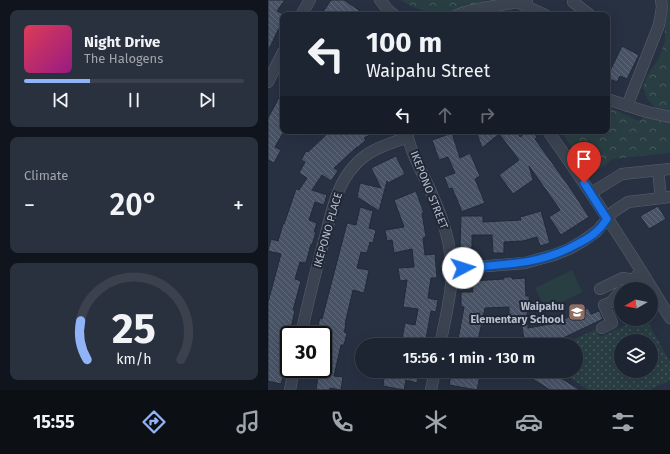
<!DOCTYPE html>
<html lang="en">
<head>
<meta charset="utf-8">
<style>
	body { margin:0; font-family:"Fira Sans",sans-serif; background:#2a313e; color:#f1f3f6; height:100vh; display:flex; flex-direction:column; font-size:15px; white-space:nowrap }
	* { box-sizing:border-box; margin:0 }
	p { font-size:13px; color:#a0a5ac }
	.icon { flex:none; width:22px; height:22px; fill:none; stroke:currentColor; stroke-width:2; stroke-linecap:round; stroke-linejoin:round }
	.map { position:relative; flex:1; overflow:hidden }
	.sheet { display:flex; flex-direction:column; gap:10px; padding:10px; background:#10141c; width:268px }
	.sheet>* { flex:none }
	.top-card { position:absolute; left:12px; top:12px; width:330px; height:122px; border-radius:8px; box-shadow:0 4px 16px #0002,0 0 0 1px #3b424d; background:#1d2532; color:#f1f3f6; overflow:hidden }
	.needle { width:26px; rotate:261deg }
	.tools { position:absolute; left:346px; top:282px; display:grid; gap:8px }
	.tools a { display:grid; place-items:center; width:44px; height:44px; border-radius:50%; background:#1d2532; box-shadow:0 4px 16px #0002,0 0 0 1px #3b424d; font-size:20px }
	.speed { position:absolute; left:12px; top:326px; display:flex; gap:8px; font-size:20px; font-weight:700; text-align:center }
	.speed>* { display:grid; place-content:center; width:52px; height:52px; border-radius:50%; background:#1d2532; box-shadow:0 4px 16px #0002,0 0 0 1px #3b424d; line-height:1 }
	.speed .limit { border:2px solid #111; border-radius:6px; background:#fff; color:#111 }
	.pin { position:absolute; display:grid; place-items:center; width:34px; height:34px; color:#fff; margin:-41px -17px; border-radius:50% 50% 50% 0; rotate:-45deg; box-shadow:0 0 4px #0007 }
	.pin .icon { rotate:45deg }
	.me { position:absolute; width:44px; margin:-22px; rotate:85deg; stroke-linejoin:round; filter:drop-shadow(0 0 3px #0008) }
	.turn { display:flex; align-items:center; gap:14px; height:84px; padding:0 20px; font-size:18px }
	.turn .icon { width:52px; height:52px; stroke-width:2.5 }
	.turn b { display:block; font-size:28px; line-height:34px }
	.lanes { display:flex; align-items:center; height:38px; padding:0 20px; background:#0003; justify-content:center; gap:20px; direction:ltr }
	.lanes .off { opacity:.35 }
	.big { font-size:30px; font-weight:600; line-height:1.1 }
	.sheet .card { flex:1; display:flex; flex-direction:column; justify-content:center; gap:6px; min-width:0; padding:0 14px; border-radius:8px; background:#2a313e }
	.sheet .dial { align-items:center; gap:0 }
	.dial svg { height:104px; overflow:visible; fill:none; stroke:#3b424d; stroke-width:7; stroke-linecap:round; text-anchor:middle }
	.dial text { fill:#f1f3f6; stroke:none }
	.song { display:flex; align-items:center; gap:12px }
	.cover { width:48px; height:48px; border-radius:6px; background:linear-gradient(135deg,hsl(350 70% 55%),hsl(310 70% 35%)) }
	.played { height:4px; border-radius:2px; background:linear-gradient(90deg,#91b3f7 30%,#3b424d 30%) }
	.keys { display:flex; justify-content:space-around; direction:ltr }
	.heat { display:flex; justify-content:space-between; align-items:center; font-size:22px; direction:ltr }
	.trip { position:absolute; left:87px; top:338px; width:228px; height:40px; border-radius:20px; background:#1d2532; box-shadow:0 4px 16px #0002,0 0 0 1px #3b424d; font-weight:600; line-height:40px; text-align:center }
	.tab-bar { display:flex; height:64px; justify-content:space-around; align-items:center; background:#0c0f14; color:#a0a5ac }
	.tab-bar .icon { width:28px; height:28px }
	.tab-bar .on { color:#91b3f7 }
	.tab-bar b { font-size:18px; color:#f1f3f6 }
	main { display:flex; flex:1; min-height:0 }
	.map>svg:first-child { display:block }
</style>
</head>
<body>
<main>
<section class="sheet">
<div class="card">
<div class="song"><i class="cover"></i><div><b>Night Drive</b><p>The Halogens</p></div></div>
<div class="played"></div>
<div class="keys"><svg class="icon" aria-label="previous" viewBox="0 0 24 24"><path d="M18 5L8 12l10 7zM5 5v14"/></svg><svg class="icon" aria-label="pause" viewBox="0 0 24 24"><path d="M8 5v14M16 5v14"/></svg><svg class="icon" aria-label="next" viewBox="0 0 24 24"><path d="M6 5l10 7-10 7zM19 5v14"/></svg></div>
</div>
<div class="card"><p>Climate</p>
<div class="heat"><a>−</a><b class="big">20°</b><a>+</a></div>
</div>
<div class="card dial"><svg viewBox="0 0 100 80">
<path d="M14 69A42 42 0 1 1 86 69"/>
<path d="M14 69A42 42 0 0 1 9 39" stroke="#91b3f7"/>
<text x="50" y="56" font-size="32" font-weight="700">25</text>
<text x="50" y="72" font-size="11">km/h</text>
</svg></div>
</section>
<div class="map">
<svg width="402" height="390" viewBox="0 0 402 390">
	<defs>
		<pattern id="grass-dots" width="8" height="8" patternUnits="userSpaceOnUse"><rect width="8" height="8" fill="#293e43"/><path d="M2 2h.1M6 6h.1" fill="none" stroke="#46585d" stroke-width="1.8" stroke-linecap="round"/></pattern>
		<pattern id="forest-crowns" width="20" height="18" patternUnits="userSpaceOnUse"><rect width="20" height="18" fill="#293e43"/><path d="M2 6a3 3 0 1 1 6 0M12 15a3 3 0 1 1 6 0" fill="none" stroke="#46585d"/></pattern>
		<pattern id="building-back-hatch" width="6" height="6" patternUnits="userSpaceOnUse"><rect width="6" height="6" fill="#485366"/><path d="M-1 5l2 2M0 0l6 6M5-1l2 2" fill="none" stroke="#606a7b"/></pattern>
	</defs>
	<rect width="100%" height="100%" fill="#273142"/>
	<path fill="url(#grass-dots)" fill-rule="evenodd" d="M372 319H378L402 362V380L381 390H321L291 371H308V345H293L329 329 332 337ZM353 341H383V371H353Z"/>
	<path fill="url(#forest-crowns)" d="M133 0H219C212 4 205 6 198 8 192 10 184 13 177 14 162 15 145 8 133 0Z
		M400 0H402V153L345 159 322 175 293 131H339V106L371 121 389 110 379 98 375 87 379 76 391 58 397 41V24L401 7Z"/>
	<path fill="#293e43" d="M304 270 314 292 278 310 267 288Z"/>
	<path fill="url(#building-back-hatch)" stroke="#222a39" d="M0 0H17L9 11 17 15H15V20L0 51Z
		M63 0H76L98 15H53Z
		M354 46 371 55 359 79 352 76 349 82 339 78V77Z
		M15 90V133L7 147 13 150 6 163 0 160V118Z
		M62 131H109L96 138 98 140 89 148V147L66 168 70 171 63 181 54 175 44 190 59 195 56 205 47 202 41 220 49 223 46 232H48L44 245 43 244 38 263 32 262 27 279 33 281 25 310H27L23 328 15 327 11 344 21 346 16 369H17L13 384 0 381V302L13 254 0 251 3 239 10 241 15 224H16L28 189 31 190 39 178 31 173 37 162 33 160 38 151 40 152Z
		M208 131H248L252 137 260 131H264L269 137 267 139 305 192 321 217 293 235 281 217 292 210 261 166 265 180 245 194 231 175 251 160 231 134 214 148Z
		M184 133 192 158 202 153 212 176 207 179 217 203 193 212V209L184 188 181 189 176 177 187 173 180 157 171 160 164 140Z
		M128 156 137 174 120 183 119 181 111 211 89 197 92 183 113 188 103 168Z
		M148 191 156 213H154L158 237 155 238 157 255 167 254 169 278H163L160 298 170 300 168 312 163 311 158 339H157L156 345H133L137 323 147 325 150 309 135 307 139 280 132 281 130 268 146 267 144 249 126 253 124 240 119 241 117 230 136 227 126 200Z
		M390 206 398 219 381 229 372 216Z
		M92 207 105 211 101 228 108 230 105 243 102 242 99 253 93 252 89 268 101 270 96 293 85 290 77 324 78 325 76 332 79 333 76 345H73L66 376 75 377 73 390 62 388V390H48L51 369H55V330L49 329 52 318 54 319 79 223 88 225Z
		M273 211 282 243 272 246 269 237 255 241 236 242V253H225L224 235H204V248H192L193 216H215V222L253 220 252 217Z
		M236 277H244V279L257 278 258 296H261L262 310H259L260 328 288 323 320 308 323 314 331 311 335 319 293 339 262 345H257L252 316 241 317V307L217 308 209 345H189L196 307 193 306V292H205L204 281 236 279Z
		M117 371H141L151 373 149 383 138 380 136 390 115 386Z
		M184 371H213L209 390 181 385Z
		M252 371H282L312 390H282Z"/>
	<g fill="none" stroke-linecap="round" stroke-linejoin="round">
		<defs>
			<path id="minor" d="M112 0 121 11 126 15
				M249 2 277 15
				M305 2 322 15
				M33 15 42 0
				M189 15C211 6 236 6 259 0
				M0 82 15 52
				M339 99 379 112 402 117
				M359 106 391 25 394 7 393 0
				M280 131C323 192 364 254 402 318
				M139 132C142 154 158 178 166 199 178 226 186 255 183 285 181 305 176 325 172 345
				M390 170 393 198
				M323 193 354 174 402 169
				M183 269 257 263 286 255 301 249 315 241 329 231 345 212 360 202 402 197
				M332 289 355 278 365 280 373 271
				M334 328 344 323 336 305 343 302 353 291
				M33 335C40 302 48 270 57 237 64 212 68 185 87 165 101 149 121 144 140 137
				M22 390 26 369
				M163 390 167 371"/>
		</defs>
		<use href="#minor" stroke="#59616f" stroke-width="12"/>
		<use href="#minor" stroke="#3b4351" stroke-width="11"/>
	</g>
	<g fill="none" stroke-linecap="round" stroke-linejoin="round">
		<defs>
			<path id="route" d="M195 268C237 264 273 265 311 243 317 240 324 236 329 231 333 228 336 223 339 219L316 183"/>
		</defs>
		<use href="#route" stroke="#114b97" stroke-width="10"/>
		<use href="#route" stroke="#1a73e8" stroke-width="7"/>
	</g>
	<defs>
		<symbol id="school-square" viewBox="-11 -11 22 22"><rect x="-9" y="-9" width="18" height="18" rx="4" fill="#8d6e63" stroke="#202837"/><path d="M0-5L7-2L0 1L-7-2ZM-4 1L0 2.5L4 1V4Q0 6-4 4Z" fill="#fff"/></symbol>
	</defs>
	<g fill-rule="evenodd">
		<use href="#school-square" x="299" y="302" width="20" height="20"/>
	</g>
	<g text-anchor="middle" dominant-baseline="central" stroke-width="4" stroke-linejoin="round" paint-order="stroke">
		<g font-size="11" fill="#b8becb" stroke="#202837">
			<text transform="translate(161 190) rotate(68)">IKEPONO STREET</text>
			<text transform="translate(60 230) rotate(-74)">IKEPONO PLACE</text>
		</g>
		<g font-size="11" font-weight="bold" fill="#b8becb" stroke="#202837" text-anchor="end">
			<text x="296" y="306">Waipahu<tspan x="296" dy="13">Elementary School</tspan></text>
		</g>
	</g>
</svg>
<div class="tools">
<a><svg class="needle" viewBox="-14 -14 28 28"><path d="M0-13l5 13h-10z" fill="#e53935"/><path d="M0 13l5-13h-10z" fill="#a0a5ac"/></svg></a>
<a><svg class="icon" aria-label="layers" viewBox="0 0 24 24"><path d="M12 4l9 5-9 5-9-5zM3 14l9 5 9-5"/></svg></a>
</div>
<div class="speed"><div class="limit">30</div></div>
<div class="pin" style="left:316px;top:183px;background:#d93025"><svg class="icon" aria-label="arrive" viewBox="0 0 24 24"><path d="M6 21V4h12l-3 4 3 4H6"/></svg></div>
<svg class="me" style="left:195px;top:268px" viewBox="-20 -20 40 40"><circle r="19" fill="#fff"/><path d="M0-13L10 11 0 6-10 11z" fill="#1a73e8"/></svg>
<div class="trip">15:56 · 1 min · 130 m</div>
<div class="top-card">
<div class="turn"><svg class="icon" aria-label="left" viewBox="0 0 24 24"><path d="M17 20v-9H6M10 6l-5 5 5 5"/></svg><div><b>100 m</b>Waipahu Street</div></div>
<div class="lanes"><svg class="icon" aria-label="left" viewBox="0 0 24 24"><path d="M17 20v-9H6M10 6l-5 5 5 5"/></svg><svg class="icon off" aria-label="ahead" viewBox="0 0 24 24"><path d="M12 20V5M6 11l6-6 6 6"/></svg><svg class="icon off" aria-label="right" viewBox="0 0 24 24"><path d="M7 20v-9h11M14 6l5 5-5 5"/></svg></div>
</div>
</div>
</main>
<nav class="tab-bar">
<b>15:55</b>
<svg class="icon on" aria-label="directions" viewBox="0 0 24 24"><path d="M12 3l9 9-9 9-9-9zM9 14v-3h6M13 9l2 2-2 2"/></svg>
<svg class="icon" aria-label="music" viewBox="0 0 24 24"><path d="M9 18V5l10-2v13"/><circle cx="6" cy="18" r="3"/><circle cx="16" cy="16" r="3"/></svg>
<svg class="icon" aria-label="phone" viewBox="0 0 24 24"><path d="M5 4h4l2 5-3 2q2 4 5 5l2-3 5 2v4C11 20 4 13 5 4z"/></svg>
<svg class="icon" aria-label="climate" viewBox="0 0 24 24"><path d="M12 3v18M4 7l16 10M4 17L20 7"/></svg>
<svg class="icon" aria-label="car" viewBox="0 0 24 24"><path d="M5 17H2v-5l4-1 3-4h7l3 4 3 1v5h-3M9 17h6M6 11h13"/><circle cx="7" cy="17" r="2"/><circle cx="17" cy="17" r="2"/></svg>
<svg class="icon" aria-label="filters" viewBox="0 0 24 24"><path d="M4 7h16M4 17h16"/><circle cx="9" cy="7" r="2"/><circle cx="15" cy="17" r="2"/></svg>
</nav>
</body>
</html>
